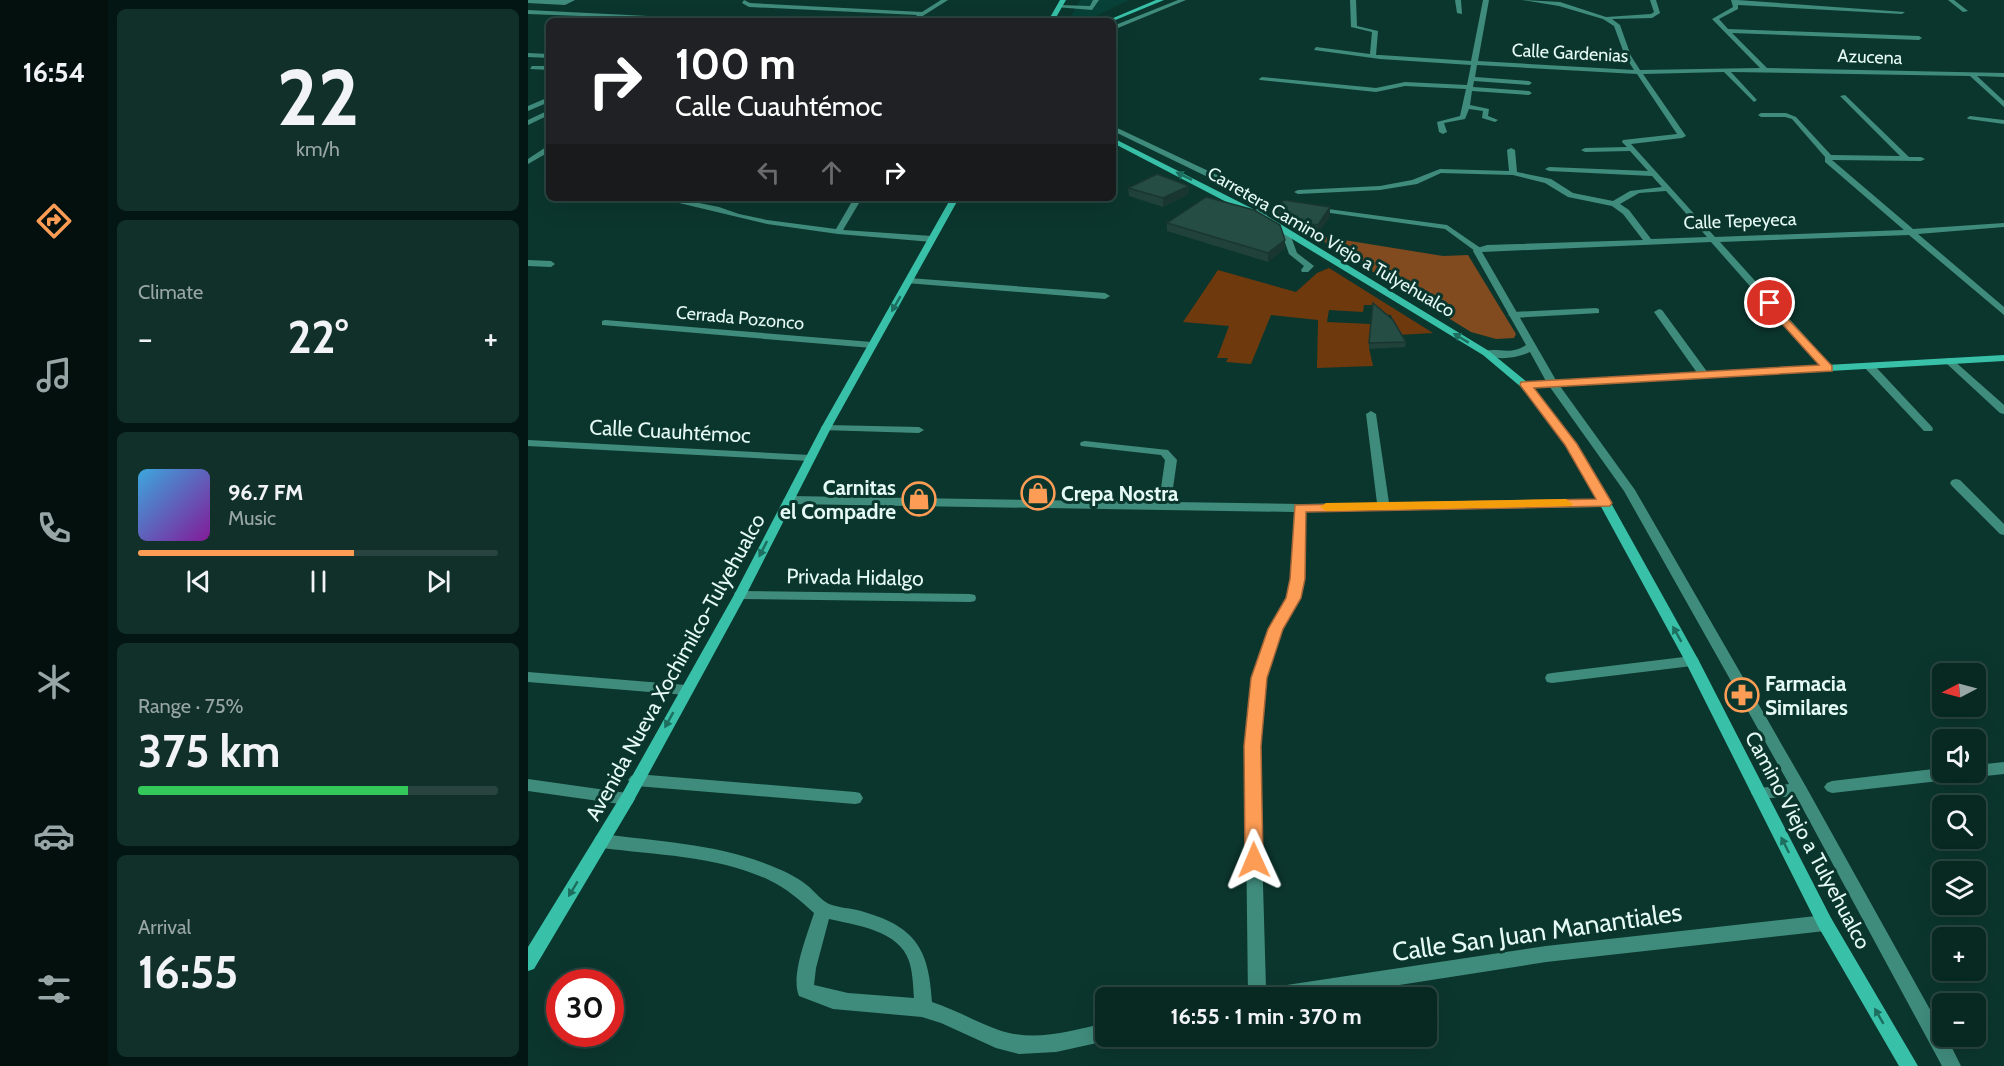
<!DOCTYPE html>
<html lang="en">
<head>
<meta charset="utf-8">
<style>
	body { margin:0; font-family:Cabin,sans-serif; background:#11302a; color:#f1f3f6; height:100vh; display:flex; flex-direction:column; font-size:22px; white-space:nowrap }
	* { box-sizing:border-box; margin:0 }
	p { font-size:20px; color:#98a6a5 }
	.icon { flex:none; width:33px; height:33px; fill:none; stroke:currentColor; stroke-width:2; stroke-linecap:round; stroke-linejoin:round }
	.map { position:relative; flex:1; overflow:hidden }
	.panel { display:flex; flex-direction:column; gap:9px; padding:9px; background:#041613; width:420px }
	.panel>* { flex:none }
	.top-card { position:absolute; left:18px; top:18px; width:570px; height:183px; border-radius:9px; box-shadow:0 6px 24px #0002,0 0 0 2px #294440; background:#202124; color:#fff; overflow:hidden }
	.needle { width:39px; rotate:264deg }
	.controls { position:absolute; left:1404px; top:663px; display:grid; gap:12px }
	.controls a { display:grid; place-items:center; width:54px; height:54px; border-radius:9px; background:#082822; box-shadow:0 6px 24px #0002,0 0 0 2px #294440; font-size:30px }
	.speed { position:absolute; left:18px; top:969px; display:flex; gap:12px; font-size:30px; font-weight:700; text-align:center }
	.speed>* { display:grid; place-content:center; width:78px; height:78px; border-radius:50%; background:#082822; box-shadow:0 6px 24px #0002,0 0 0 2px #294440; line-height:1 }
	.speed .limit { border:9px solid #d22; background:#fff; color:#111 }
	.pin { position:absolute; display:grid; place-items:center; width:51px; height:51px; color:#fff; margin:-26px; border:3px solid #fff; border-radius:50%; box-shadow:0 2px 6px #0007 }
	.me { position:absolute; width:66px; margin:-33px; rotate:359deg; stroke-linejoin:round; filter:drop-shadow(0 0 4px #0008) }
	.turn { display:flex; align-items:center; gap:21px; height:126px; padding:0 30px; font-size:27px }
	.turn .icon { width:78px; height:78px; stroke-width:2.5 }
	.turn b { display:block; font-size:42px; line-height:51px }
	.lanes { display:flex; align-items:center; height:57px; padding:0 30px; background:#0003; justify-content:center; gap:30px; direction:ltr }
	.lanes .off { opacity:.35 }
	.big { font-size:45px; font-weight:700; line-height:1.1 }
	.panel .tile { flex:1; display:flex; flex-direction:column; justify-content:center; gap:9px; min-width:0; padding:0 21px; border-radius:9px; background:#11302a }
	.panel .dial { align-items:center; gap:0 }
	.dial b { font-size:78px; line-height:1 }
	.song { display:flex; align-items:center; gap:18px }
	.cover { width:72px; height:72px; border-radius:9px; background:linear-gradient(135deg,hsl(200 70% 55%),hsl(290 70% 35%)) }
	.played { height:6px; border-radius:3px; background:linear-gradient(90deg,#fd9c55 60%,#294440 60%) }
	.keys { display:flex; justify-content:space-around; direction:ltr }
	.heat { display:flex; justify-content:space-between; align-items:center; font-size:33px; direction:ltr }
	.charge { height:9px; border-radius:4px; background:linear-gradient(90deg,#34c759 75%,#294440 0) }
	.trip { position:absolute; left:567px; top:987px; width:342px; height:60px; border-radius:9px; background:#082822; box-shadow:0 6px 24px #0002,0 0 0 2px #294440; font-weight:700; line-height:60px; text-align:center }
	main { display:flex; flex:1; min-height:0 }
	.tabs { display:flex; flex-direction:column; width:108px; justify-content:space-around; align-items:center; background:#03100e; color:#98a6a5 }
	.tabs .icon { width:42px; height:42px }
	.tabs .active { color:#fd9c55 }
	.tabs b { font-size:27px; color:#f1f3f6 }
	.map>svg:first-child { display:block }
</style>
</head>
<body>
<main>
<nav class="tabs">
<b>16:54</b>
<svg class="icon active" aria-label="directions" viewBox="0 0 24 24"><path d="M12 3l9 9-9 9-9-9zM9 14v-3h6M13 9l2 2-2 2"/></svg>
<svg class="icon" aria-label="music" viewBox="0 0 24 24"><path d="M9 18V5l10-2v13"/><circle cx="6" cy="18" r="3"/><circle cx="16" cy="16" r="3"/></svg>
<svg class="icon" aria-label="phone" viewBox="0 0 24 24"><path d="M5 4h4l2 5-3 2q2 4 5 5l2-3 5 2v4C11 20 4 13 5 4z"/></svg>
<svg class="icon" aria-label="climate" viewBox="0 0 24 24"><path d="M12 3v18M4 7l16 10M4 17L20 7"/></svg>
<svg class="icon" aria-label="car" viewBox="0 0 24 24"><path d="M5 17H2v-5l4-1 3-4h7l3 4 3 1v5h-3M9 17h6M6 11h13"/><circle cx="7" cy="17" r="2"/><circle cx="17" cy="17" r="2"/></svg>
<svg class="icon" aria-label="filters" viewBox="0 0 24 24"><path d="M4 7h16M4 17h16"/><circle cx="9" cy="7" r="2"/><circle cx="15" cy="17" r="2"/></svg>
</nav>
<section class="panel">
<div class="tile dial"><b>22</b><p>km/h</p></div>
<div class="tile"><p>Climate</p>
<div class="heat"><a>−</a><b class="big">22°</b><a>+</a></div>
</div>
<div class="tile">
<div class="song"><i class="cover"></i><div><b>96.7 FM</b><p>Music</p></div></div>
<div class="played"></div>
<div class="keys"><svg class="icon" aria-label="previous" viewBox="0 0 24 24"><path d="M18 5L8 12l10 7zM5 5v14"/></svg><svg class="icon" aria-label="pause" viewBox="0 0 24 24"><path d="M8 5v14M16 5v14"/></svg><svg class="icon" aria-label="next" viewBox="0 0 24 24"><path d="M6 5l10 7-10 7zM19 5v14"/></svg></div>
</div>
<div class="tile"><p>Range · 75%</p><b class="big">375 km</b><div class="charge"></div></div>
<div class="tile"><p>Arrival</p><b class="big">16:55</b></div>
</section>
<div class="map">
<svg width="1476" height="1066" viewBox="0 0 1476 1066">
	<rect width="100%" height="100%" fill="#0b362e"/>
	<path fill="#074137" d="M552 0H601L562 19 542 18Z"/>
	<path fill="#6e390c" d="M801 268 905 333 870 335 863 315 844 314V305H836L835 312 801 310 799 322 843 324 841 348 845 366 789 368 790 320 743 315 723 364 698 362 700 358H689L701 326 655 322 690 270 768 292 789 273Z"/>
	<path fill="#824a1f" d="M785 235 915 256 940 255 988 334 986 338 968 339 943 332Z"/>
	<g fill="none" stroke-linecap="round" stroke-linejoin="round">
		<path fill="#408c7c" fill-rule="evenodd" d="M565 0H571L564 10 528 7 531 5 562 6Z
			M785 207 919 225 954 249 947 251 917 229 788 211H785Z
			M754 229 761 231 769 253 786 266 780 272H774L773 270 776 266 761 254 753 231Z
			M1068 308 1071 309V313L985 318 980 315 985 312Z
			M1421 358 1424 359 1476 405V414L1472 413 1418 363V359Z
			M1341 363 1345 364 1404 427 1405 429 1404 431H1396L1337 368 1336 366Z
			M298 425 391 427 396 430 391 433 294 430 293 428 294 426Z"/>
		<path fill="#408c7c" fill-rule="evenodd" d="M0 0H47L37 5 0 3Z
			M216 0 222 3 394 12 413 0H420L390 19 387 17 389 15 221 7 214 3Z
			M650 0H658L585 30V26Z
			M822 0H828L829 26 850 31 848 55H852L943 61 955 0H961L950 61 1106 70 1097 56 1086 26 1075 19 1031 6 994 0 1032 2 1078 17 1123 14 1126 12 1122 0H1128L1132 13 1124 18 1084 19 1092 25 1103 56 1112 70 1232 68 1184 19 1205 7 1203 0H1209L1377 12 1374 14 1210 5V9L1191 19 1200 29 1391 36 1394 38 1391 40 1204 33 1239 68 1476 73V77L1449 76 1476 101V107L1442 76 1203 72 1228 99 1229 100 1226 102 1196 72 1115 74 1158 136 1154 138 1103 144 1187 237 1376 230 1297 162V157L1264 119 1257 117H1233L1230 115 1233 113H1258L1268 117 1303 155 1372 156 1312 96 1317 95 1381 157H1393L1397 159 1393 161 1304 160 1385 229 1476 223V227L1390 234 1476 307V315L1381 235 1192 242 1304 366V370H1296L1183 242 954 252 1029 382 1107 490 1277 785 1414 1031V1036H1418L1433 1066H1414L1268 796 1231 799 1226 797 1223 793 1226 789 1261 784 1096 491 1019 383 1002 352C988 359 965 361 953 353 965 345 982 357 998 345L945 251 946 249 959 245 1115 240 1095 214 1084 206 1040 197 1017 183 985 175 913 173 889 184 852 190 770 194 766 192 770 190 852 186 884 180 912 169 981 171 979 150 983 148 987 150 989 172 1023 179 1045 193 1085 201 1102 191 1134 187 1124 176 1021 171 1017 169 1021 167 1120 171 1102 151 1057 152 1053 150 1057 148 1099 147 1094 142 1095 140 1149 134 1109 74 949 65 947 77 1001 81 1004 83 1001 85 946 81 945 87 1001 91 1004 93 1001 95 944 91 942 105 961 109 960 116 970 120 967 122 954 118 955 111 941 109 937 119 916 123 919 132 915 134 911 132 909 122 932 116 938 89 877 86 848 92 732 80 731 79 734 77 848 88 877 82 939 85 943 65 852 59 786 50 788 47 842 54 844 32 823 27ZM1138 191 1179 237 1123 239 1101 210 1092 204 1111 193Z
			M927 0H933L934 14 929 13Z
			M1420 0H1426L1440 11 1435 12Z
			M0 10 180 19 183 21 0 14Z
			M0 53 21 54V58L0 57Z
			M4 66H21V70L2 69Z
			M21 97V102L0 111V106Z
			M21 110V115L0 125V120Z
			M1442 116 1476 120V124L1440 119 1439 118Z
			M585 126 725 192 733 201 740 218 733 220 725 202 719 196 585 131Z
			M18 147H21V152L0 164V159Z
			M130 198H146L191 207 211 214 239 220 308 229 326 198H334L315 230 404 236 408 239 404 242 310 234 239 224Z
			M0 260 23 261 27 264 23 267 0 266Z
			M381 278 577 293 582 296 577 299 378 283V279Z
			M1131 309 1134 310 1180 373V377H1172L1126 312Z
			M77 320 344 342 349 345 344 348 74 325V321Z
			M843 411 848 414 861 503 1077 499 1083 503 1077 507 778 512 775 579 772 598 755 629 738 678 731 746 738 988 1018 946 1297 915 1303 918 1305 923 1303 928 1297 931 1018 962 788 998H720L717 746 724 678 741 629 760 598 763 579 766 512 261 504 255 500 261 496 631 502 637 460 633 455 553 446 552 444 553 442 557 441 640 450 649 460 643 502 772 504 849 503 838 414Z
			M0 440 282 455 288 458 282 461 0 446Z
			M1428 479 1432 480 1476 524V535L1472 534 1424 486 1422 483 1424 480Z
			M212 591 442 594 447 595 448 598 447 601 442 602 212 599 207 598 206 595 207 592Z
			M1164 656 1169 657 1171 661 1169 665 1164 666 1024 683 1019 682 1017 678 1019 674 1024 673Z
			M0 672 158 685 163 686 165 690 163 694 158 695 0 682Z
			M1476 762V774L1448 777 1444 776 1438 778 1304 793 1299 791 1296 787 1299 783 1304 781 1414 768V772H1448V765Z
			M108 774 327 792 332 793 335 798 332 803 327 804 108 786 103 784 100 780 103 776Z
			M0 779 99 793 104 794 107 799 104 804 99 805 0 791Z
			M74 834C134 842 197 844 253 870 262 874 273 880 280 886 287 892 294 901 301 904 311 908 323 908 333 911 386 926 401 947 404 1002 426 1009 446 1021 468 1029 505 1043 541 1031 578 1023V1036H585L578 1041 528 1052 491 1054 468 1048 413 1023 394 1017 305 1009 271 996C262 976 280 933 286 913 272 900 258 888 241 880 190 856 129 855 74 848L68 846 66 841 68 836ZM301 919C327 925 371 930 381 961 385 973 385 986 386 998L320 993 286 985 288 968Z"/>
		<path fill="#38c1a8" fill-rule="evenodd" d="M532 0H538L526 21H520Z
			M628 0H636L585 21H578Z
			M585 138 739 216 961 351 999 382 1476 355V361L1004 388 1048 444 1083 503 1171 661 1303 918 1390 1066H1371L1291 928 1157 661 1071 503 1038 445 993 387 955 355 733 220 585 143Z
			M423 198H431L303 428 218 595 104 804 6 969 0 971V947L94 794 206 595 293 428Z"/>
	</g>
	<path fill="#20423a" d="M600 188 661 194 635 207 601 196Z
		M802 207V216L790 234 777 232 774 235 747 218V209Z
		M639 223 757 248 740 262 639 231Z
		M845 303 878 342 877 347 841 349Z"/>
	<path fill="#1a3630" d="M661 186V194L635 207V198Z
		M802 207V216L790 234V225Z
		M777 223V232L774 235V225Z
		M757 240V248L740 262V253Z"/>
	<path fill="#254d44" stroke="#1a3630" stroke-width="1.5" d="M629 174 661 186 635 198 600 188Z
		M678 197 726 210 752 225 757 240 740 253 639 223Z
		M756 200 802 207 790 225 777 223 774 225 747 209Z
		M845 303 865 320 878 342 841 343Z"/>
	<defs><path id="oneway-solid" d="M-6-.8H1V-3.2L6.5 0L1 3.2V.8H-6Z" transform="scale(1.5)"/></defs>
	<g fill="#1d6e5f">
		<use href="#oneway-solid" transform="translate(656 176) rotate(-154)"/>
		<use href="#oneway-solid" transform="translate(368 304) rotate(120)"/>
		<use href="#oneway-solid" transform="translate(933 338) rotate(-149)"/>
		<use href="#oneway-solid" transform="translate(235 549) rotate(117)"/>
		<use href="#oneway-solid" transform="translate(1149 634) rotate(-119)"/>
		<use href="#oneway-solid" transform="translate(141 720) rotate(119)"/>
		<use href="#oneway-solid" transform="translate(1257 845) rotate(-117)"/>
		<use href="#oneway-solid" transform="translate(45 889) rotate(121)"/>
		<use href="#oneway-solid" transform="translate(1351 1016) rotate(-120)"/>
	</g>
	<path fill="#fd9c55" stroke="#a46537" stroke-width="1.5" d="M1242 300 1304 366V371L1006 388 1049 444 1084 503 1082 506 778 512 777 579 773 598 755 629 739 678 733 746 735 860 733 866 726 868 720 866 717 860 716 746 723 678 740 629 758 598 762 579 767 505 1068 499 1037 445 992 385 993 382 1291 365 1238 306 1237 303Z"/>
	<path fill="#f59e0b" d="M1038 499 1045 504 1043 506 798 511 792 507 798 503Z"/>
	<defs>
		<symbol id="shop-ring" viewBox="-11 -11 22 22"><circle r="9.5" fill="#0b362e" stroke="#fd9c55" stroke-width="1.5"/><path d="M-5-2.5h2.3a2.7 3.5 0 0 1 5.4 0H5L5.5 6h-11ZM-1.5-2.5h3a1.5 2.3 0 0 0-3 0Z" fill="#fd9c55"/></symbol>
		<symbol id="pharmacy-ring" viewBox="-11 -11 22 22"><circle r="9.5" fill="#0b362e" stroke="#fd9c55" stroke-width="1.5"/><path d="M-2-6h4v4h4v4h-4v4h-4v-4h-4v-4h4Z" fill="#fd9c55"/></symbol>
	</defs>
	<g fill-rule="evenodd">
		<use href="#shop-ring" x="491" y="474" width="38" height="38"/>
		<use href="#shop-ring" x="372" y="480" width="38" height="38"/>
		<use href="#pharmacy-ring" x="1195" y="676" width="38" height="38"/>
	</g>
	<g text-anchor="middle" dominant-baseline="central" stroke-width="6" stroke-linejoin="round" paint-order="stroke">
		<g font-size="18" fill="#e5faf4" stroke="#0b362e">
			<text transform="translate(1042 53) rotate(3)">Calle Gardenias</text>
			<text transform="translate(1342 57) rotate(2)">Azucena</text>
			<text transform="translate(1212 221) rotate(-2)">Calle Tepeyeca</text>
			<text transform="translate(803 242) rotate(30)">Carretera Camino Viejo a Tulyehualco</text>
			<text transform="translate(212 318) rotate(5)">Cerrada Pozonco</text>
		</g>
		<g font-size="21" fill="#e5faf4" stroke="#0b362e">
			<text transform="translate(142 431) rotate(3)">Calle Cuauhtémoc</text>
			<text transform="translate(327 577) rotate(1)">Privada Hidalgo</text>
			<text transform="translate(147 667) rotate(-61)">Avenida Nueva Xochimilco-Tulyehualco</text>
			<text transform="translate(1280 840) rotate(62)">Camino Viejo a Tulyehualco</text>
		</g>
		<g font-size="21" font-weight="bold" fill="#e5faf4" stroke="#0b362e" text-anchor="start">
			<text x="368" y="487" text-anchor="end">Carnitas<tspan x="368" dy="24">el Compadre</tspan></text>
			<text x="533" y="493">Crepa Nostra</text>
			<text x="1237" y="683">Farmacia<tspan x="1237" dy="24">Similares</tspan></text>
		</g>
		<g font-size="26" fill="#e5faf4" stroke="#0b362e">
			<text transform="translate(1009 932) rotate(-8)">Calle San Juan Manantiales</text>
		</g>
	</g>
</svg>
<div class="controls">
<a><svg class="needle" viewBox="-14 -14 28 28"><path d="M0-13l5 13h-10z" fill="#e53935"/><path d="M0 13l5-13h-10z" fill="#98a6a5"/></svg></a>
<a><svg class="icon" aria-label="sound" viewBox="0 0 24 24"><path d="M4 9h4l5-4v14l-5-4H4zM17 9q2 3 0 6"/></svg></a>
<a><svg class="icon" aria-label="search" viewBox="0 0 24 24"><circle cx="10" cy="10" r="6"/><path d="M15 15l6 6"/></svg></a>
<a><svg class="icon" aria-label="layers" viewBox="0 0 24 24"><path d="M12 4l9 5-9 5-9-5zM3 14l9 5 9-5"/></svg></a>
<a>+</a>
<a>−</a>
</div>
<div class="speed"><div class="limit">30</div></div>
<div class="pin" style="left:1242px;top:303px;background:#d93025"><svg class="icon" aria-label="arrive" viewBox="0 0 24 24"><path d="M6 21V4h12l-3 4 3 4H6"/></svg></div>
<svg class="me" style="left:726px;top:860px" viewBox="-20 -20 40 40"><path d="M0-17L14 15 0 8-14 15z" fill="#fd9c55" stroke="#fff" stroke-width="4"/></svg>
<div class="trip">16:55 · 1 min · 370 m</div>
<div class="top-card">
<div class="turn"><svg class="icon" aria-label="right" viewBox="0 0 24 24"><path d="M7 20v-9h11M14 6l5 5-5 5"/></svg><div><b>100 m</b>Calle Cuauhtémoc</div></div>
<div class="lanes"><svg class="icon off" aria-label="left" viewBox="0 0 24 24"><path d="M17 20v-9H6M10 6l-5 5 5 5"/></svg><svg class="icon off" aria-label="ahead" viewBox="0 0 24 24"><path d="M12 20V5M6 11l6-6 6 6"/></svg><svg class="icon" aria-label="right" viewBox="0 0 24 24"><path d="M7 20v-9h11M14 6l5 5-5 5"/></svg></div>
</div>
</div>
</main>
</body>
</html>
